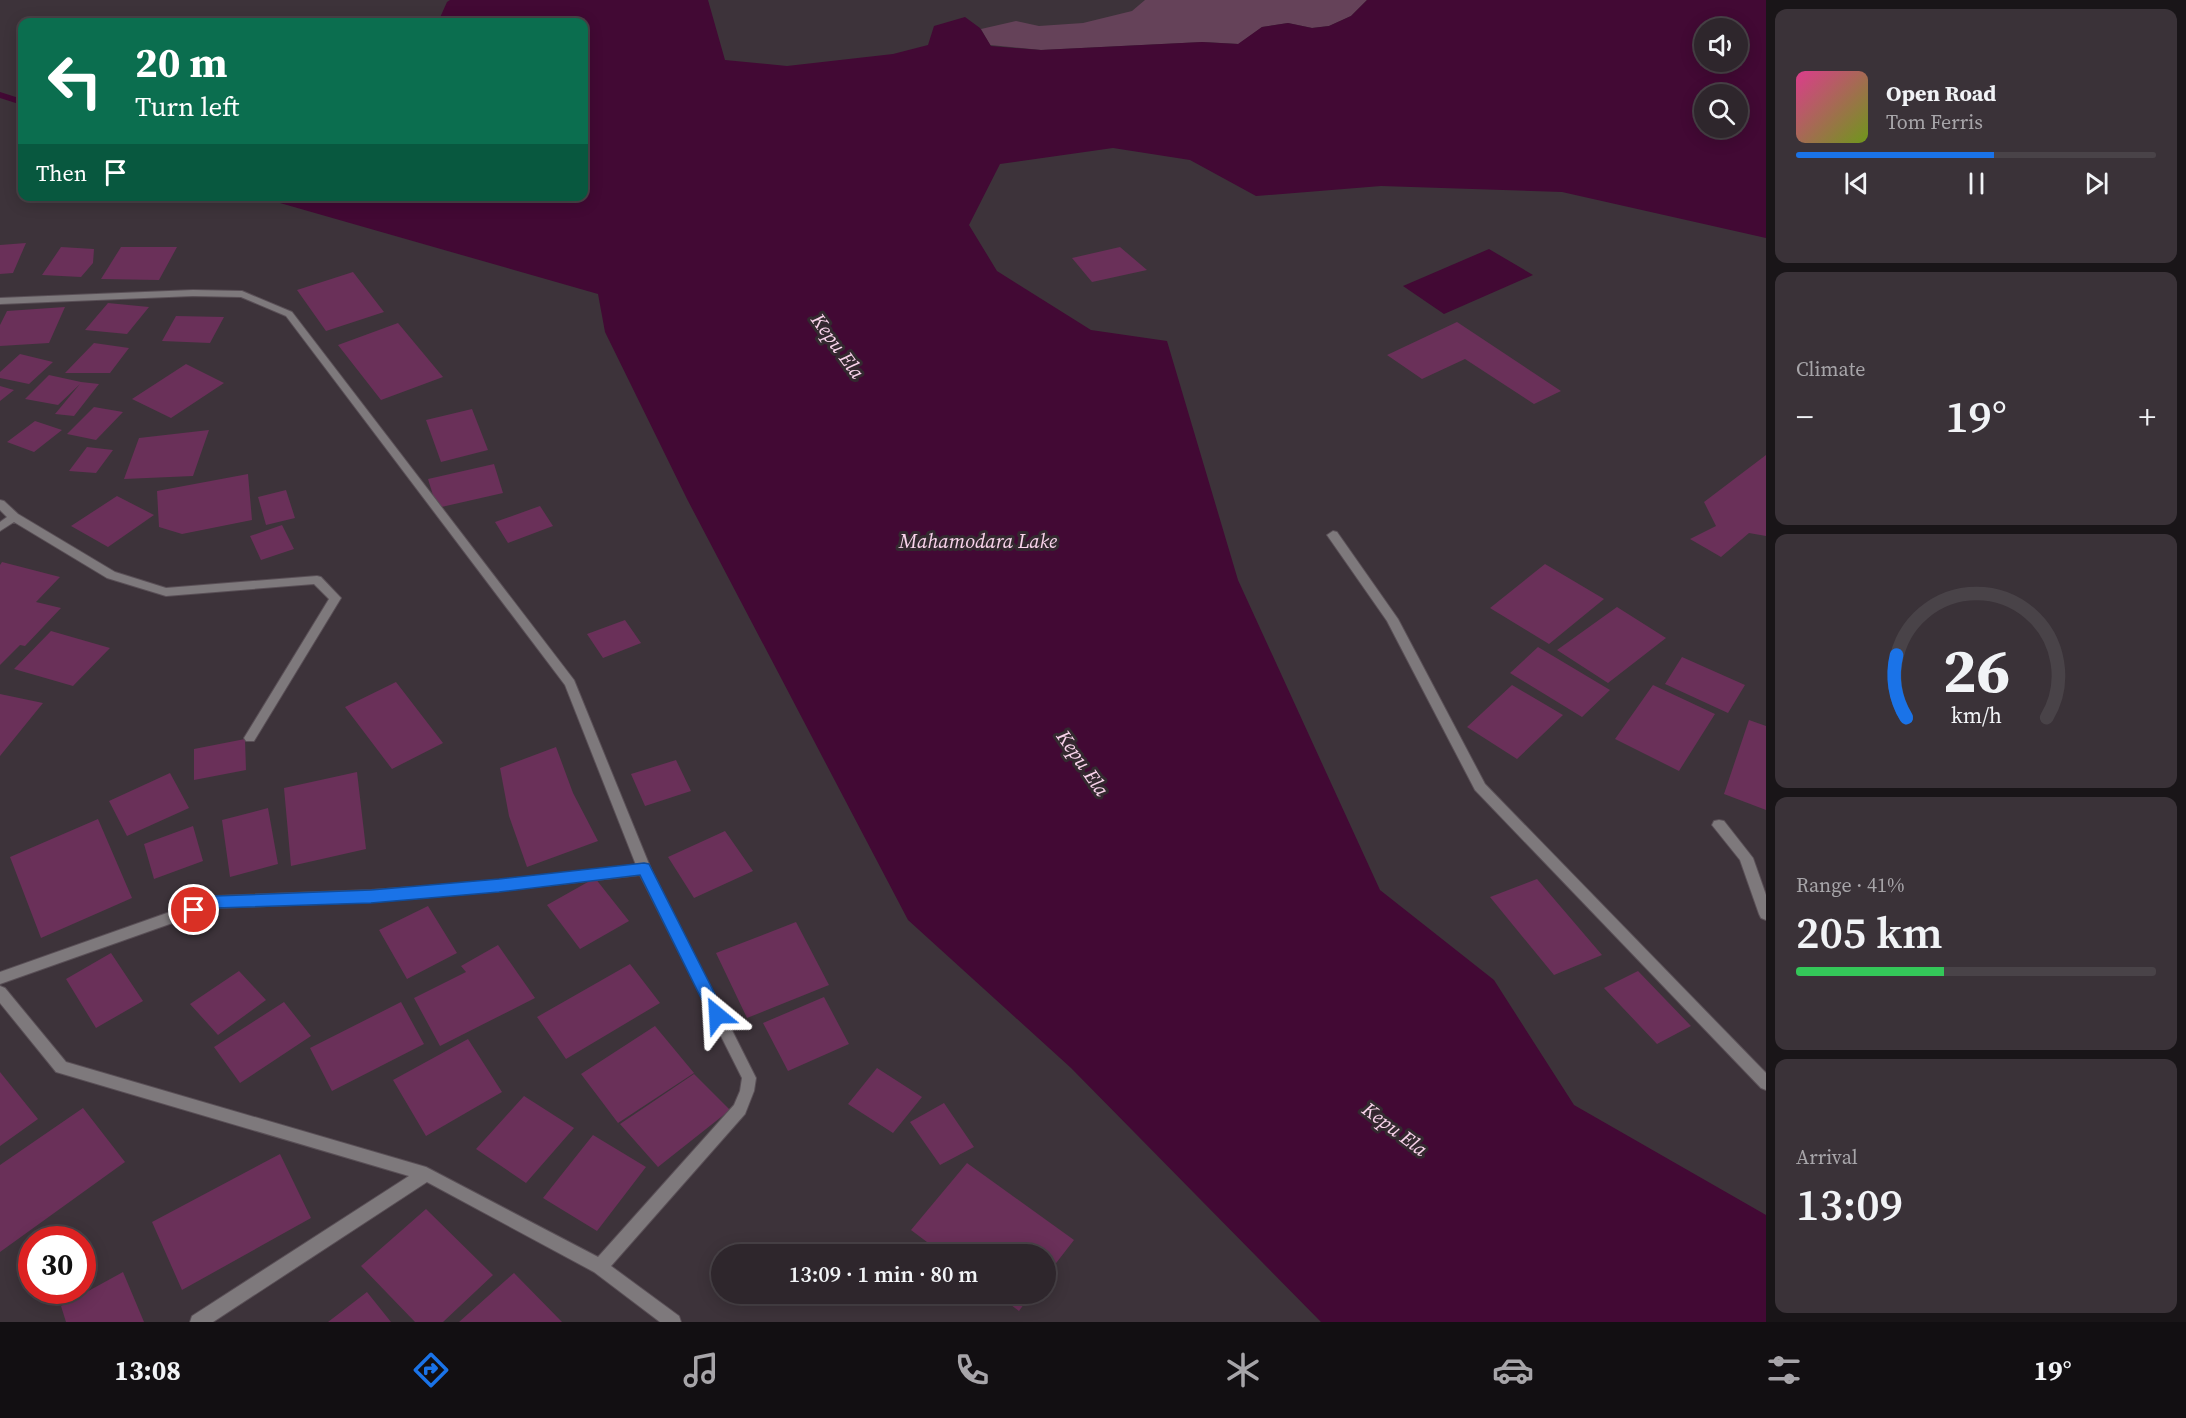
<!DOCTYPE html>
<html lang="en">
<head>
<meta charset="utf-8">
<style>
	body { margin:0; font-family:"Source Serif 4",serif; background:#3a3238; color:#f1f3f6; height:100vh; display:flex; flex-direction:column; font-size:22px; white-space:nowrap }
	* { box-sizing:border-box; margin:0 }
	p { font-size:20px; color:#a7a5a9 }
	.icon { flex:none; width:33px; height:33px; fill:none; stroke:currentColor; stroke-width:2; stroke-linecap:round; stroke-linejoin:round }
	.map { position:relative; flex:1; overflow:hidden }
	.side { display:flex; flex-direction:column; gap:9px; padding:9px; background:#191518; width:420px }
	.side>* { flex:none }
	.hud { position:absolute; left:18px; top:18px; width:570px; height:183px; border-radius:12px; box-shadow:0 3px 15px #0003,0 0 0 2px #494348; background:#0b6e4f; color:#fff; overflow:hidden }
	.fabs { position:absolute; left:1694px; top:18px; display:grid; gap:12px }
	.fabs a { display:grid; place-items:center; width:54px; height:54px; border-radius:50%; background:#2e262c; box-shadow:0 3px 15px #0003,0 0 0 2px #494348; font-size:30px }
	.speed { position:absolute; left:18px; top:1226px; display:flex; gap:12px; font-size:30px; font-weight:700; text-align:center }
	.speed>* { display:grid; place-content:center; width:78px; height:78px; border-radius:50%; background:#2e262c; box-shadow:0 3px 15px #0003,0 0 0 2px #494348; line-height:1 }
	.speed .limit { border:9px solid #d22; background:#fff; color:#111 }
	.pin { position:absolute; display:grid; place-items:center; width:51px; height:51px; color:#fff; margin:-26px; border:3px solid #fff; border-radius:50%; box-shadow:0 2px 6px #0007 }
	.me { position:absolute; width:66px; margin:-33px; rotate:333deg; stroke-linejoin:round; filter:drop-shadow(0 0 4px #0008) }
	.turn { display:flex; align-items:center; gap:21px; height:126px; padding:0 18px; font-size:27px }
	.turn .icon { width:78px; height:78px; stroke-width:2.5 }
	.turn b { display:block; font-size:42px; line-height:51px }
	.then { display:flex; align-items:center; height:57px; padding:0 18px; background:#0003; gap:12px; font-size:22px }
	.big { font-size:45px; font-weight:600; line-height:1.1 }
	.side .widget { flex:1; display:flex; flex-direction:column; justify-content:center; gap:9px; min-width:0; padding:0 21px; border-radius:12px; background:#3a3238 }
	.side .dial { align-items:center; gap:0 }
	.dial svg { height:156px; overflow:visible; fill:none; stroke:#494348; stroke-width:7; stroke-linecap:round; text-anchor:middle }
	.dial text { fill:#f1f3f6; stroke:none }
	.song { display:flex; align-items:center; gap:18px }
	.cover { width:72px; height:72px; border-radius:9px; background:linear-gradient(135deg,hsl(330 70% 55%),hsl(80 70% 35%)) }
	.played { height:6px; border-radius:3px; background:linear-gradient(90deg,#1a73e8 55%,#494348 55%) }
	.keys { display:flex; justify-content:space-around; direction:ltr }
	.heat { display:flex; justify-content:space-between; align-items:center; font-size:33px; direction:ltr }
	.charge { height:9px; border-radius:4px; background:linear-gradient(90deg,#34c759 41%,#494348 0) }
	.trip { position:absolute; left:711px; top:1244px; width:345px; height:60px; border-radius:30px; background:#2e262c; box-shadow:0 3px 15px #0003,0 0 0 2px #494348; font-weight:600; line-height:60px; text-align:center }
	.tab-bar { display:flex; height:96px; justify-content:space-around; align-items:center; background:#120f12; color:#a7a5a9 }
	.tab-bar .icon { width:42px; height:42px }
	.tab-bar .current { color:#1a73e8 }
	.tab-bar b { font-size:27px; color:#f1f3f6 }
	main { display:flex; flex:1; min-height:0 }
	.map>svg:first-child { display:block }
</style>
</head>
<body>
<main>
<div class="map">
<svg width="1766" height="1322" viewBox="0 0 1766 1322">
	<rect width="100%" height="100%" fill="#3d333a"/>
	<path fill="#654259" d="M1145 0H1367L1351 16 1329 26 1312 28 1288 23 1262 27 1239 44 1203 42 1041 50 990 45 981 29 1016 21 1039 26 1083 23 1132 11Z"/>
	<path fill="#420934" fill-rule="evenodd" d="M450 0H708L725 60 787 66 893 54 928 45 934 26 965 17 980 28 991 46 1041 50 1202 42 1238 44 1262 27 1288 23 1312 28 1329 26 1351 16 1367 0H1766V238L1562 192 1381 186 1256 196 1190 160 1113 148 1000 164 969 225 997 271 1091 330 1167 341 1238 580 1380 890 1494 980 1574 1105 1766 1215V1322H1321L1071 1068 908 920 687 499 605 332 598 294 259 197 584 196V22H438L447 2ZM1704 28H1737V62H1704ZM1737 94V128H1704V94Z
		M1489 249 1533 275 1444 314 1403 286Z"/>
	<g fill="none" stroke-linecap="round" stroke-linejoin="round">
		<path fill="#420934" fill-rule="evenodd" d="M0 92 22 99V105L0 98Z"/>
	</g>
	<path fill="#6a3059" d="M26 243 13 273 0 274V245Z
		M61 247 94 249 93 263 81 277 42 275Z
		M121 247H177L159 280 101 279Z
		M1120 247 1147 270 1092 282 1072 258Z
		M353 272 384 312 326 331 297 290Z
		M108 303 149 307 127 334 85 330Z
		M65 307 49 343 0 346V325L7 311Z
		M176 316 224 317 210 343 162 341Z
		M1457 322 1561 391 1534 404 1465 359 1422 379 1387 355Z
		M398 323 443 377 381 400 338 345Z
		M94 343 129 348 110 373H65Z
		M20 354 53 362 29 384 0 378V372Z
		M186 364 224 383 171 418 132 399Z
		M49 375 81 382 99 384 74 416 55 414 80 384 58 405 25 399Z
		M0 386 14 390 0 401Z
		M94 407 123 412 96 440 67 434Z
		M472 409 488 450 441 462 426 420Z
		M35 421 62 430 34 452 7 442Z
		M209 430 193 476 124 479 139 438Z
		M87 447 113 450 96 473 69 471Z
		M1766 455V536L1749 533 1721 557 1690 539 1716 526 1704 502Z
		M494 464 503 493 437 508 428 479Z
		M248 474 252 520 182 534 159 527 157 491Z
		M286 490 295 518 266 525 258 497Z
		M117 496 154 515 108 547 71 526Z
		M540 506 553 526 508 543 495 522Z
		M282 525 294 549 261 560 250 536Z
		M2 562 60 577 36 602 61 608 25 646 20 645 0 665V565Z
		M1545 564 1604 599 1549 644 1490 608Z
		M1617 607 1666 638 1608 683 1557 650Z
		M625 620 641 643 603 658 587 634Z
		M51 631 110 648 73 686 14 669Z
		M1538 647 1610 690 1582 717 1510 673Z
		M1682 657 1745 685 1728 713 1665 684Z
		M396 682 443 743 392 769 345 707Z
		M1512 685 1563 715 1517 759 1467 727Z
		M1653 685 1715 714 1679 771 1615 739Z
		M0 694 43 703 0 756Z
		M1749 720 1766 726V810L1724 794Z
		M245 739 246 770 194 780V749Z
		M556 747 573 793 598 841 527 867 509 816 500 768Z
		M676 760 691 791 645 806 631 774Z
		M357 772 366 849 291 866 284 788Z
		M170 773 189 808 127 836 109 801Z
		M268 808 278 864 230 877 222 820Z
		M98 819 132 898 41 938 10 857Z
		M193 826 203 861 154 879 144 844Z
		M725 831 753 871 694 898 668 857Z
		M595 878 629 921 580 949 547 905Z
		M1537 879 1602 955 1554 975 1490 897Z
		M428 906 457 953 407 979 379 930Z
		M796 922 829 985 747 1018 716 953Z
		M498 945 535 998 440 1046 414 998 466 972 461 966Z
		M111 953 143 1001 96 1028 66 979Z
		M630 964 660 1003 566 1059 537 1017Z
		M239 971 266 1000 218 1035 190 1004Z
		M1638 971 1691 1026 1657 1044 1604 988Z
		M824 997 849 1044 788 1071 763 1023Z
		M284 1002 311 1036 240 1083 214 1047Z
		M401 1002 424 1044 332 1091 310 1048Z
		M655 1026 694 1073 618 1123 581 1074Z
		M468 1039 502 1092 426 1136 393 1080Z
		M877 1068 922 1097 893 1133 848 1104Z
		M0 1072 38 1119 0 1146Z
		M694 1074 730 1110 658 1167 620 1124Z
		M524 1096 574 1128 526 1183 476 1149Z
		M944 1103 974 1147 940 1165 910 1122Z
		M83 1108 125 1162 0 1252V1165Z
		M593 1135 646 1167 597 1231 543 1198Z
		M280 1154 311 1218 182 1290 152 1222Z
		M967 1163 1074 1240 1046 1276V1254H943L911 1230Z
		M426 1209 493 1275 443 1322H415L361 1266Z
		M123 1272 144 1322H66L61 1306Z
		M514 1273 562 1322H459Z
		M367 1292 391 1322H328Z
		M995 1293H1032L1019 1311Z"/>
	<g fill="none" stroke-linecap="round" stroke-linejoin="round">
		<defs>
			<path id="minor" d="M193 290 242 291 292 312 574 680 651 869 756 1078 754 1091 745 1114 611 1266 679 1316 681 1322H660L594 1272 427 1182 213 1322H190L192 1316 409 1176 56 1072 0 1003V986L5 988 66 1062 426 1167 598 1257 734 1105 740 1091 742 1078 640 875 499 891 371 902 215 908 0 984V972L215 896 371 890 499 881 636 865 565 685 286 316 241 297 193 296 0 304V298Z
				M0 500 4 501 18 514 115 572 166 588 317 576 321 577 341 598 254 741H246L244 738 329 599 314 584 166 596 107 578 14 522 0 531V522L7 517 0 510Z
				M1333 531 1337 532 1398 619 1485 784 1766 1073V1090L1761 1088 1475 790 1387 621 1327 535Z
				M1719 820 1724 821 1753 858 1766 895V920L1761 918 1759 914 1740 860 1712 825 1714 821Z"/>
		</defs>
		<use href="#minor" stroke="#594f56" stroke-width="2"/>
		<use href="#minor" fill="#7e797c" fill-rule="evenodd"/>
	</g>
	<path fill="#1a73e8" stroke="#114b97" stroke-width="1.5" d="M644 863 649 864 723 1010 725 1015 723 1020 717 1022 712 1020 640 875 499 892 371 903 216 908 194 916 188 914 186 910 188 905 215 896 371 890 499 879Z"/>
	<g text-anchor="middle" dominant-baseline="central" stroke-width="6" stroke-linejoin="round" paint-order="stroke">
		<g font-size="20" font-style="italic" fill="#f9d3eb" stroke="#33292f">
			<text transform="translate(838 346) rotate(54)">Kepu Ela</text>
			<text x="978" y="541">Mahamodara Lake</text>
			<text transform="translate(1083 763) rotate(55)">Kepu Ela</text>
			<text transform="translate(1395 1129) rotate(37)">Kepu Ela</text>
		</g>
	</g>
</svg>
<div class="fabs">
<a><svg class="icon" aria-label="sound" viewBox="0 0 24 24"><path d="M4 9h4l5-4v14l-5-4H4zM17 9q2 3 0 6"/></svg></a>
<a><svg class="icon" aria-label="search" viewBox="0 0 24 24"><circle cx="10" cy="10" r="6"/><path d="M15 15l6 6"/></svg></a>
</div>
<div class="speed"><div class="limit">30</div></div>
<div class="pin" style="left:194px;top:910px;background:#d93025"><svg class="icon" aria-label="arrive" viewBox="0 0 24 24"><path d="M6 21V4h12l-3 4 3 4H6"/></svg></div>
<svg class="me" style="left:717px;top:1015px" viewBox="-20 -20 40 40"><path d="M0-17L14 15 0 8-14 15z" fill="#1a73e8" stroke="#fff" stroke-width="4"/></svg>
<div class="trip">13:09 · 1 min · 80 m</div>
<div class="hud">
<div class="turn"><svg class="icon" aria-label="left" viewBox="0 0 24 24"><path d="M17 20v-9H6M10 6l-5 5 5 5"/></svg><div><b>20 m</b>Turn left</div></div>
<div class="then">Then<svg class="icon" aria-label="arrive" viewBox="0 0 24 24"><path d="M6 21V4h12l-3 4 3 4H6"/></svg></div>
</div>
</div>
<section class="side">
<div class="widget">
<div class="song"><i class="cover"></i><div><b>Open Road</b><p>Tom Ferris</p></div></div>
<div class="played"></div>
<div class="keys"><svg class="icon" aria-label="previous" viewBox="0 0 24 24"><path d="M18 5L8 12l10 7zM5 5v14"/></svg><svg class="icon" aria-label="pause" viewBox="0 0 24 24"><path d="M8 5v14M16 5v14"/></svg><svg class="icon" aria-label="next" viewBox="0 0 24 24"><path d="M6 5l10 7-10 7zM19 5v14"/></svg></div>
</div>
<div class="widget"><p>Climate</p>
<div class="heat"><a>−</a><b class="big">19°</b><a>+</a></div>
</div>
<div class="widget dial"><svg viewBox="0 0 100 80">
<path d="M14 69A42 42 0 1 1 86 69"/>
<path d="M14 69A42 42 0 0 1 9 37" stroke="#1a73e8"/>
<text x="50" y="56" font-size="32" font-weight="700">26</text>
<text x="50" y="72" font-size="11">km/h</text>
</svg></div>
<div class="widget"><p>Range · 41%</p><b class="big">205 km</b><div class="charge"></div></div>
<div class="widget"><p>Arrival</p><b class="big">13:09</b></div>
</section>
</main>
<nav class="tab-bar">
<b>13:08</b>
<svg class="icon current" aria-label="directions" viewBox="0 0 24 24"><path d="M12 3l9 9-9 9-9-9zM9 14v-3h6M13 9l2 2-2 2"/></svg>
<svg class="icon" aria-label="music" viewBox="0 0 24 24"><path d="M9 18V5l10-2v13"/><circle cx="6" cy="18" r="3"/><circle cx="16" cy="16" r="3"/></svg>
<svg class="icon" aria-label="phone" viewBox="0 0 24 24"><path d="M5 4h4l2 5-3 2q2 4 5 5l2-3 5 2v4C11 20 4 13 5 4z"/></svg>
<svg class="icon" aria-label="climate" viewBox="0 0 24 24"><path d="M12 3v18M4 7l16 10M4 17L20 7"/></svg>
<svg class="icon" aria-label="car" viewBox="0 0 24 24"><path d="M5 17H2v-5l4-1 3-4h7l3 4 3 1v5h-3M9 17h6M6 11h13"/><circle cx="7" cy="17" r="2"/><circle cx="17" cy="17" r="2"/></svg>
<svg class="icon" aria-label="filters" viewBox="0 0 24 24"><path d="M4 7h16M4 17h16"/><circle cx="9" cy="7" r="2"/><circle cx="15" cy="17" r="2"/></svg>
<b>19°</b>
</nav>
</body>
</html>
